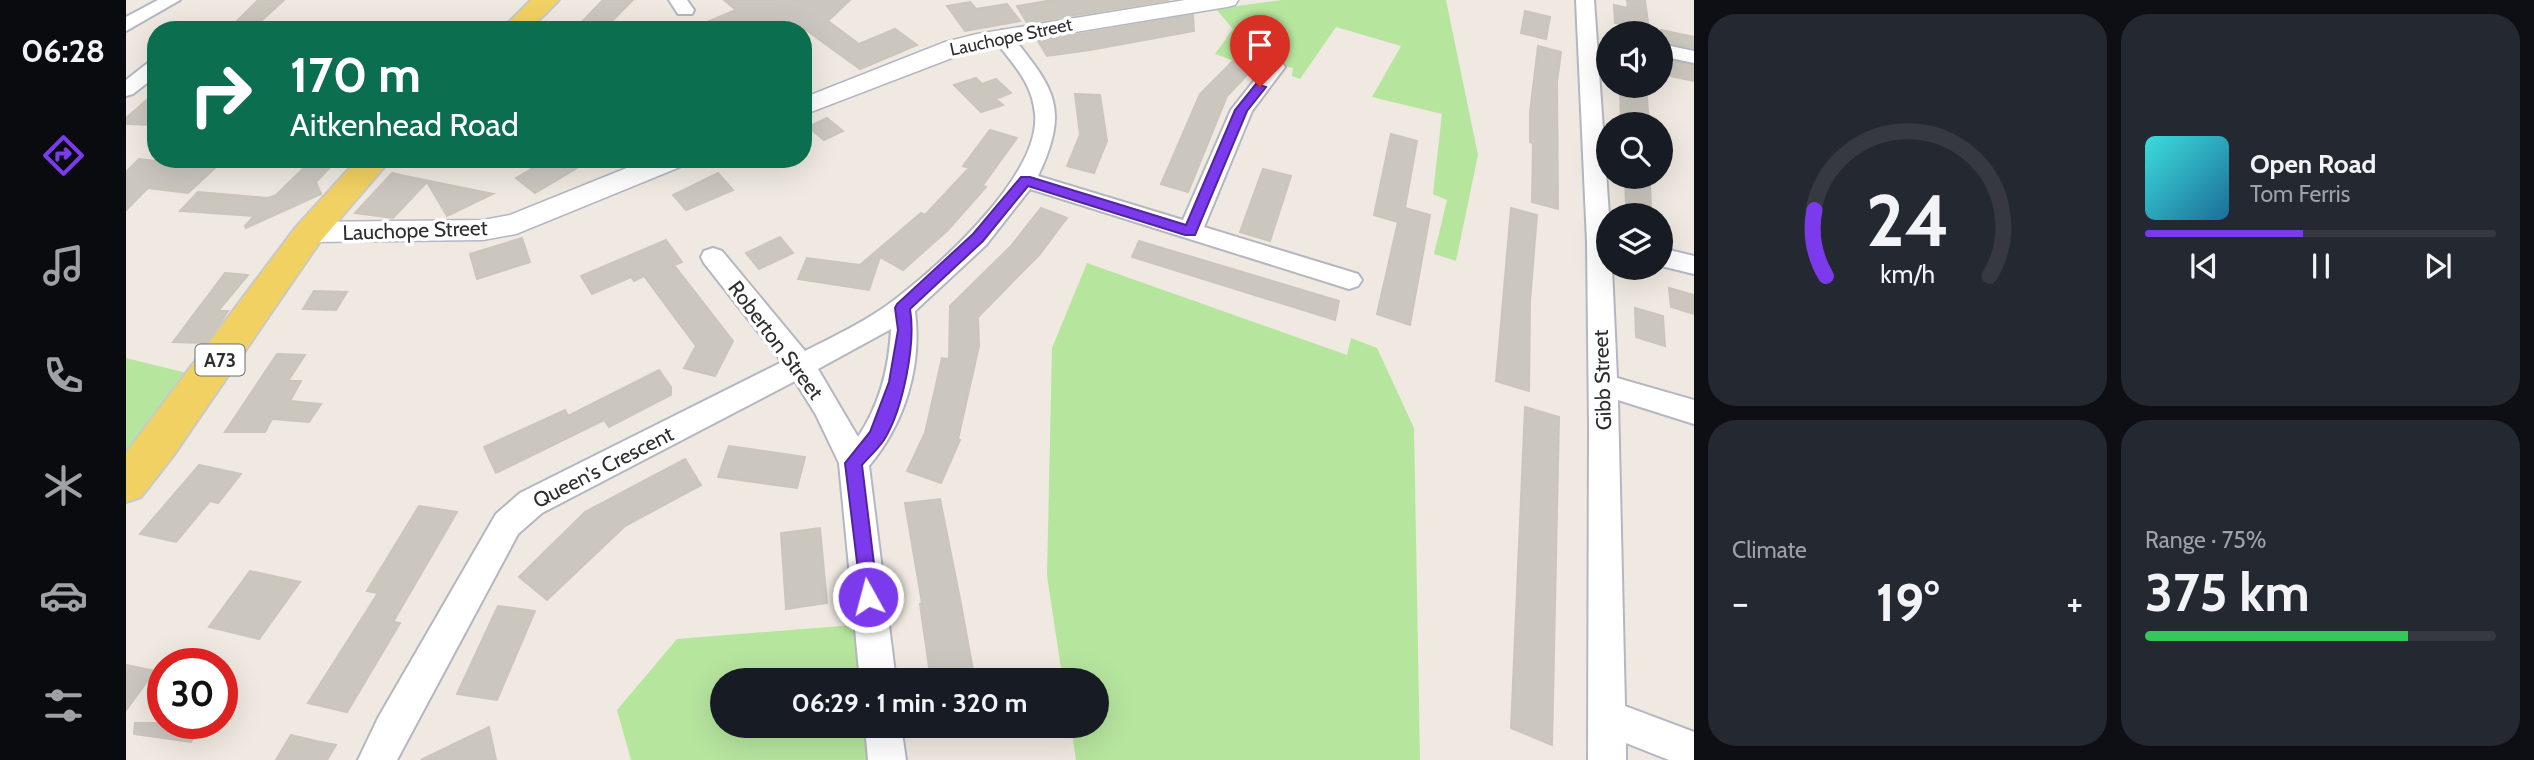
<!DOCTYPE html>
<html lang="en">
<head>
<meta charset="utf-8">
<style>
	body { margin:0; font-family:Cabin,sans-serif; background:#242831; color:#f1f3f6; height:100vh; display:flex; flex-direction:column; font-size:26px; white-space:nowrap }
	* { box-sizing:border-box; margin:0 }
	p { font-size:23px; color:#9ea1a6 }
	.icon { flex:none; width:38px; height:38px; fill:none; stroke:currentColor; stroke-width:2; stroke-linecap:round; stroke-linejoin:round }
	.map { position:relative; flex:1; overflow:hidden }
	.details { display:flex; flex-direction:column; gap:14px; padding:14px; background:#0d0f14; width:840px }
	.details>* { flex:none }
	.hud { position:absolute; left:21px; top:21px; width:665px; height:147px; border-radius:28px; box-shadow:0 7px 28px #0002; background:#0b6e4f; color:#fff; overflow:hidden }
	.fabs { position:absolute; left:1470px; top:21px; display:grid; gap:14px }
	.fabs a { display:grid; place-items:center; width:77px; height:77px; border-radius:50%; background:#171b24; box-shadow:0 7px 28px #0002; font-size:35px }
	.speed { position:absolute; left:21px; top:648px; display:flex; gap:14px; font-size:35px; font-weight:700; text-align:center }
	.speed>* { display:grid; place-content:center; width:91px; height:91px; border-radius:50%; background:#171b24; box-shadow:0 7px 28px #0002; line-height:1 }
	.speed .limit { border:10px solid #d22; background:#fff; color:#111 }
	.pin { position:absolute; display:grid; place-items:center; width:60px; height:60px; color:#fff; margin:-72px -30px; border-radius:50% 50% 50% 0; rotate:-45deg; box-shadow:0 0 7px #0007 }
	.pin .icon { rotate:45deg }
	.me { position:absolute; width:77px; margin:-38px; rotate:353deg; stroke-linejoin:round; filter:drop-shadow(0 0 5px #0008) }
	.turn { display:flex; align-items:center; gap:24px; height:147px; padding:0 28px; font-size:32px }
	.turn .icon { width:91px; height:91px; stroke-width:2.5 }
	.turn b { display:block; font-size:49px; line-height:60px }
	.big { font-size:52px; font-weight:800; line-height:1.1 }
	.details .card { flex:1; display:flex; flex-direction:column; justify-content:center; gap:10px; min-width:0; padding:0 24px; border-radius:28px; background:#242831 }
	.details .dial { align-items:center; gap:0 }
	.dial svg { height:182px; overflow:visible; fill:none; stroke:#363941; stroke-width:7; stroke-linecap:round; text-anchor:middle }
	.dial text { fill:#f1f3f6; stroke:none }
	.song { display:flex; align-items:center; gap:21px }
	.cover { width:84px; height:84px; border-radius:10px; background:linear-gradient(135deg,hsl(180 70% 55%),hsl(200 70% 35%)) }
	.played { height:7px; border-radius:4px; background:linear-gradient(90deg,#7c3aed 45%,#363941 45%) }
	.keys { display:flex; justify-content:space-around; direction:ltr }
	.heat { display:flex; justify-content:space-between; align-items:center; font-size:38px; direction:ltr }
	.charge { height:10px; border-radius:5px; background:linear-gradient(90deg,#34c759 75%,#363941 0) }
	.details .tiles { flex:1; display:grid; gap:14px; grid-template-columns:repeat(2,1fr) }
	.trip { position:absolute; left:584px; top:668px; width:399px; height:70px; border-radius:35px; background:#171b24; box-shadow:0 7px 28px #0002; font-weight:800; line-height:70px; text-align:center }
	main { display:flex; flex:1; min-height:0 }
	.tab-bar { display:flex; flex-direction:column; width:126px; justify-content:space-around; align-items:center; background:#090b0e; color:#9ea1a6 }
	.tab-bar .icon { width:49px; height:49px }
	.tab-bar .on { color:#7c3aed }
	.tab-bar b { font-size:32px; color:#f1f3f6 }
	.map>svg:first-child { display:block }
</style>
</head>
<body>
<main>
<nav class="tab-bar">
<b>06:28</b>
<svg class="icon on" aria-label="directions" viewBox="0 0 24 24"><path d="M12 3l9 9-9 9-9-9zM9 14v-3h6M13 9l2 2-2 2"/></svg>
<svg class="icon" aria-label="music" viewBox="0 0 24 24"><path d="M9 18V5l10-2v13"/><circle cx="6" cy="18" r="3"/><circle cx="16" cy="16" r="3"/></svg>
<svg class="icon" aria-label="phone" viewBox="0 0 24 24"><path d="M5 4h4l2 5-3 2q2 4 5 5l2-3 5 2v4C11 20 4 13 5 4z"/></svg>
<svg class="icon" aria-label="climate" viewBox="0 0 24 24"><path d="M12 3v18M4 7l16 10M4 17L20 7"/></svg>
<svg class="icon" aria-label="car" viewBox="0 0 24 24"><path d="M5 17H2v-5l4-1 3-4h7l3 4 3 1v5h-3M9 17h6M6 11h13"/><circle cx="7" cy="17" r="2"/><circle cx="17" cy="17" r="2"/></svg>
<svg class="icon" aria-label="filters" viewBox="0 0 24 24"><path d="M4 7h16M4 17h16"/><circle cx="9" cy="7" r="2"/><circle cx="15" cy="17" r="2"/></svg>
</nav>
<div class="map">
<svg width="1568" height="760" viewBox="0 0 1568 760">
	<rect width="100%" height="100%" fill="#efe9e1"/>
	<path fill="#b6e59e" d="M1156 0H1320L1352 155 1330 261 1308 254 1321 200 1307 194 1316 114 1246 97 1275 46 1210 27 1174 79 1166 76 1167 68 1143 63 1136 71 1089 54 1107 29 1090 9Z
		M961 263 1221 355 1225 338 1251 348 1288 428 1294 760H950L945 726H971V681H937L921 576 926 348Z
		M0 358 61 373 0 452Z
		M728 625 733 681H597V726H737L741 760H505L491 710 551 639Z"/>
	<path fill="#cbc7bf" stroke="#cbc5ba" stroke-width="2" d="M132 0H158L133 23H109Z
		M477 0H507L477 30H448Z
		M598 0H724L702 21 733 44 769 29 791 45 734 69 680 30H562L610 10Z
		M927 0H1043L901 23 891 6Z
		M1501 0H1519L1523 30 1489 23 1488 5 1502 8Z
		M844 2 850 9 881 4 894 21 839 31 821 6Z
		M1399 11 1424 17 1420 39 1395 33Z
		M1067 15 1068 31 964 50 921 56 912 41Z
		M1535 30 1568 37V48L1535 42Z
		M1412 46 1435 52 1431 82 1432 209 1406 202 1407 143 1404 142V112Z
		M1535 59 1568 65V81L1535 74Z
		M1107 61 1127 69 1101 96 1062 192 1035 184 1074 94Z
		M850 78 856 84 870 79 885 93 870 99 877 105 855 112 828 85Z
		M1494 86H1520L1523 124H1495Z
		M30 92V125L0 124V118Z
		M949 94 974 95 981 141 968 173 941 166 954 135Z
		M701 118 717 131 698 140 682 127Z
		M864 130 891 138 857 185 860 187 822 230 777 270 754 257 743 290 672 279 681 258 734 265 795 213 799 215 843 168 837 166Z
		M1265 134 1291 141 1279 208 1304 215 1284 325 1251 314 1272 222 1248 215Z
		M13 159 89 168 62 193 22 188 0 210V172Z
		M187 159H212L190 182 195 194 120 228 119 226 128 216 54 211 72 192 142 198 150 195Z
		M422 159H466L409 193 390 178Z
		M1137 169 1165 176 1144 241 1114 232Z
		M266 173 279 176 367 194 321 216 301 182 267 218 229 213Z
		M592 173 607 190 560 210 547 195Z
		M1499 177 1524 184 1525 210 1500 203Z
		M915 208 941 218 913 255 852 317 853 346 832 439 834 440 815 483 781 471 799 433 816 358 823 359 824 306 885 246Z
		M1385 208 1411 215 1404 301 1403 391 1370 381Z
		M654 237 667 253 633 269 620 253Z
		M396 238 404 262 351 279 344 254Z
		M540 240 556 262 548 265 607 341 589 376 558 368 570 346 518 276 508 281 505 277 466 294 455 276Z
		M1013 241 1213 301 1209 320 1006 257Z
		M99 273 122 275 92 311H102L84 338 79 343 47 342Z
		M1543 288 1568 295V314L1545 307Z
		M188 291 221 292 210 310 177 309Z
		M1509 308 1537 316 1539 346 1510 337Z
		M151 354 179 355 162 381H175L164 401 195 404 183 422 146 419 139 432H99Z
		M533 370 545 387V395L483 427 478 420 370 473 358 447 439 410 442 416Z
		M1399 407 1433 417 1426 745 1385 728Z
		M603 446 679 457 671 488 592 477Z
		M559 459 575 485 499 526 421 600 393 577 459 512Z
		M73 465 115 474 92 503 84 501 50 542 14 534Z
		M814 499 834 599 849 681H805L794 604 796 603 779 503Z
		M293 506 331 512 267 622 274 623 221 712 182 703 252 593 241 591Z
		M694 528 701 603 660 609 655 533Z
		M124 571 174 582 133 639 83 627Z
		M372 606 409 611 371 700 331 694Z
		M0 665 29 671 0 710Z
		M9 723H76L65 742 8 734Z
		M363 727 370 760H295Z
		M165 735 190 741 210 745 201 760H150Z"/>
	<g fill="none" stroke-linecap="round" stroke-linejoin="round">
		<defs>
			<path id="minor" d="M32 0H54L0 31V17Z
				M543 0H561L568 10 566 14H552Z
				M1450 0H1468L1483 215 1482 268H1486L1491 378 1568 400V424L1492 400 1499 706 1568 732V760H1543L1500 743V760H1462L1463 426 1461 242Z
				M75 23 82 25 85 30H65L68 25Z
				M876 30 883 32C927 88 945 106 912 176L1057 220 1105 110 1142 63H1156L1159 67 1126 111 1078 227 1232 274 1236 280 1232 286 1223 289 904 189 860 245 789 311C796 367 779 423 743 466L770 681H734L713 463 690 415 669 381 416 513 392 534 271 760H232L252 718 370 514 394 493 656 362 578 263 575 257 578 251 587 248 596 251 679 351C709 336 740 321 767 301 812 267 915 175 909 114 906 80 885 63 866 36ZM765 329C763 369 754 404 732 437L692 369Z
				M1535 44 1568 51V63L1535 56Z
				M30 60V76L7 94 0 96V80L23 62Z
				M1535 248 1568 256V274L1535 266Z
				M739 726H775L780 760H742Z"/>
			<path id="tertiary" d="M1059 0H1112L1109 5 1101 7 852 48 677 115V98L819 42 851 34Z
				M523 159H563L559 165 390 234 357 240 185 242 174 239 170 232 174 225 185 222 357 220 384 215Z"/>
			<path id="primary" d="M405 0H433L403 30H375Z
				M232 159H265L193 243 47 456 15 497 0 502V453L170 227Z"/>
		</defs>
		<use href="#minor" stroke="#b4b7c1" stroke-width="4"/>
		<use href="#tertiary" stroke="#b4b7c1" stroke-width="3"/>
		<use href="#primary" stroke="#c9c9c9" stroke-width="4"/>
		<use href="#minor" fill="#fff" fill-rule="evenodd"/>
		<use href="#tertiary" fill="#fff" fill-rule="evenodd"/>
		<use href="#primary" fill="#f2d163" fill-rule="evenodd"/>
	</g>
	<path fill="#7c3aed" stroke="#51269a" stroke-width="2" d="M1130 84 1140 87 1121 111 1069 235H1059L902 186 857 241 784 309C790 344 777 409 758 440 752 449 743 457 736 465L752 597 749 603 742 606 736 603 719 463 744 432 763 382 772 330 769 308 771 304 847 234 895 177H904L1060 225 1109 110Z"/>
	<g text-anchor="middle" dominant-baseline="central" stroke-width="7" stroke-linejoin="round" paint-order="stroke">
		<g font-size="18" fill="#2e2e2e" stroke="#fff">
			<text transform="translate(885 37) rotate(-12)">Lauchope Street</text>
		</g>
		<rect fill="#fff" stroke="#6d6d6d" stroke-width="2" x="69.5" y="344.5" width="49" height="31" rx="5"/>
		<g font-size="19" font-weight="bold" fill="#2e2e2e">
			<text x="94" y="360">A73</text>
		</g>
		<g font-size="21" fill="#2e2e2e" stroke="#fff">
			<text transform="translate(289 230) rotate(-2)">Lauchope Street</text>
			<text transform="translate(650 340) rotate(53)">Roberton Street</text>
			<text transform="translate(1476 380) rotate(-92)">Gibb Street</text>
			<text transform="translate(477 467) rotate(-27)">Queen's Crescent</text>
		</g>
	</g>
</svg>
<div class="fabs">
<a><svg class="icon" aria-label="sound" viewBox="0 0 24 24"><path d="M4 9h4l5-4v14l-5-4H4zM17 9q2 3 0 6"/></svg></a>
<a><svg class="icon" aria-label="search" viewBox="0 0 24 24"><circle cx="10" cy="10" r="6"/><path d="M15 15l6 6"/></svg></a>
<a><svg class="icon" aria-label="layers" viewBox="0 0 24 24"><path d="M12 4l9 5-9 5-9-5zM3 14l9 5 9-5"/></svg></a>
</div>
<div class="speed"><div class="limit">30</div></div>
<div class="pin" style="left:1134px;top:87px;background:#d93025"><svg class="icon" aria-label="arrive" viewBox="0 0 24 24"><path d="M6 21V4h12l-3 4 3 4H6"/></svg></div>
<svg class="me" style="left:742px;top:597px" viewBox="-20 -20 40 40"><circle r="17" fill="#7c3aed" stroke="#fff" stroke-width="3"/><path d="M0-11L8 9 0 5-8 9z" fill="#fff"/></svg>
<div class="trip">06:29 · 1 min · 320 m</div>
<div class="hud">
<div class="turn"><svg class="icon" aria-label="right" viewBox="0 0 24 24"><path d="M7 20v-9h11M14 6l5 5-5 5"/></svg><div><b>170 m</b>Aitkenhead Road</div></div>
</div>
</div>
<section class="details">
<div class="tiles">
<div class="card dial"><svg viewBox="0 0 100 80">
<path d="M14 69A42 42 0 1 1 86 69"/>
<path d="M14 69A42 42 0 0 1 9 40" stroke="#7c3aed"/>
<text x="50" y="56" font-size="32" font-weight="700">24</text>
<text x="50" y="72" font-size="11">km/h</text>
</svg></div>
<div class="card">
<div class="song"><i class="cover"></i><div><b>Open Road</b><p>Tom Ferris</p></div></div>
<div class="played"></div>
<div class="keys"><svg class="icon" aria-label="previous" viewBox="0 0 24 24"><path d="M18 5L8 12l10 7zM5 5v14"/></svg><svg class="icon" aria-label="pause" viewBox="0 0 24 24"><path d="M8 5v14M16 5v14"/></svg><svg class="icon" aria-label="next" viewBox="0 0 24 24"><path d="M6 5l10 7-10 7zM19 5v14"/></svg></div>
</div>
<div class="card"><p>Climate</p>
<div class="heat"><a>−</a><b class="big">19°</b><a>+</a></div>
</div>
<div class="card"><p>Range · 75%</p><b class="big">375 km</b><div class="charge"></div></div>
</div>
</section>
</main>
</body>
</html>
